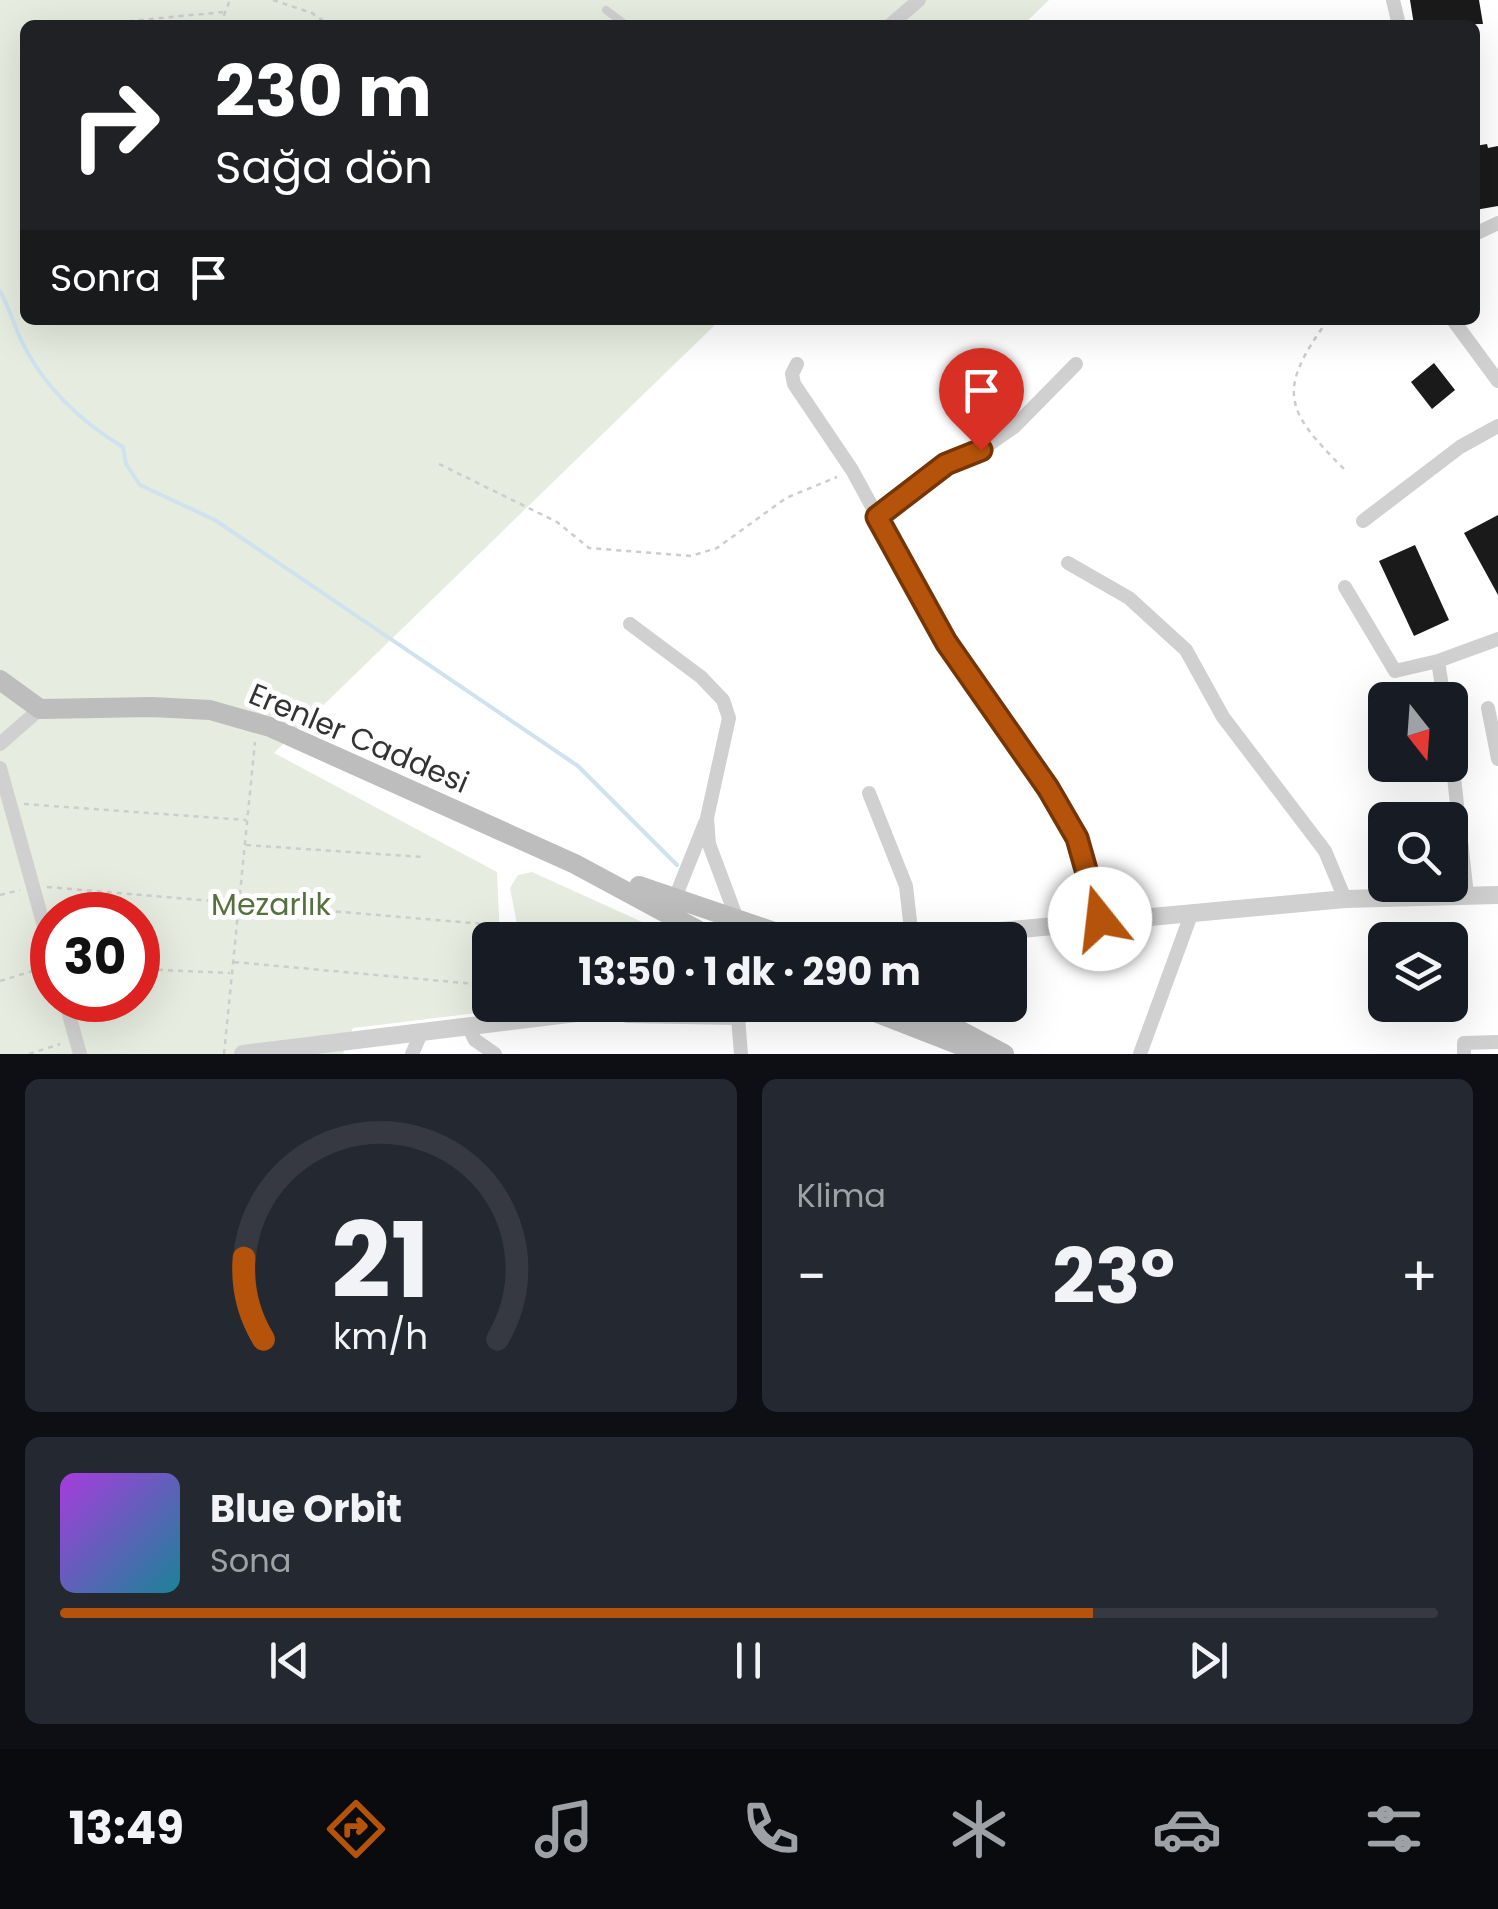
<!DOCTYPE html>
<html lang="tr">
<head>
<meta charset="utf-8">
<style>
	body { margin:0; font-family:Poppins,sans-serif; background:#242831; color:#f1f3f6; height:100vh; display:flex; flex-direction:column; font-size:38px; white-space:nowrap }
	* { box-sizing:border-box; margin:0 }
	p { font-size:32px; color:#9ea1a6 }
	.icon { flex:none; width:55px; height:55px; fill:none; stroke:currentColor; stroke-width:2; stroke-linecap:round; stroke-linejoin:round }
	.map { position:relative; height:1054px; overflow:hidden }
	.panel { display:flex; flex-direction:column; gap:25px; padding:25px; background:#0d0f14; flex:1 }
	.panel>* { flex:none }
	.guide { position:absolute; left:20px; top:20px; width:1460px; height:305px; border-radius:15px; box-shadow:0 10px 40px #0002; background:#202124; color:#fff; overflow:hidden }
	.needle { width:65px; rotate:163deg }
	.fabs { position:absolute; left:1368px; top:682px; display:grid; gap:20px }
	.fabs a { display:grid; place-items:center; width:100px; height:100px; border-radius:15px; background:#171b24; box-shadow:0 10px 40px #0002; font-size:50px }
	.speed { position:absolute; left:30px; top:892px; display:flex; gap:20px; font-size:50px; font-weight:700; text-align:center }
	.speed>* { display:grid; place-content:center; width:130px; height:130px; border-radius:50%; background:#171b24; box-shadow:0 10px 40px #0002; line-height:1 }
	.speed .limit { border:15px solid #d22; background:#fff; color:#111 }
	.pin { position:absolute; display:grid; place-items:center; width:85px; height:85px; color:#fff; margin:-102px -42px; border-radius:50% 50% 50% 0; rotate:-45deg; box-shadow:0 0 10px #0007 }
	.pin .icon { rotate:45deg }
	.me { position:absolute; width:110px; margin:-55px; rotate:344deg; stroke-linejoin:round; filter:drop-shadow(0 0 8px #0008) }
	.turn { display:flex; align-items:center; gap:35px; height:210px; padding:0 30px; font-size:45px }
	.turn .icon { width:130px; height:130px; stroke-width:2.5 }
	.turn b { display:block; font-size:70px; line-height:85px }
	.then { display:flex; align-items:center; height:95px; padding:0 30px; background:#0003; gap:20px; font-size:38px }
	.big { font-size:75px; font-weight:700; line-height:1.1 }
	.panel .card { flex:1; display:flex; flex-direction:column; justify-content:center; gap:15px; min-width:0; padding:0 35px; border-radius:15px; background:#242831 }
	.panel .dial { align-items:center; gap:0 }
	.dial svg { height:260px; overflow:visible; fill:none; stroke:#363941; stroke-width:7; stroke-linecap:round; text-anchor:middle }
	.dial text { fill:#f1f3f6; stroke:none }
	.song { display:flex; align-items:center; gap:30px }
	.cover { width:120px; height:120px; border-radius:15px; background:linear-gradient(135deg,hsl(280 70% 55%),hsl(190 70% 35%)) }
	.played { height:10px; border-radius:5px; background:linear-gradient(90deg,#b45309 75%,#363941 75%) }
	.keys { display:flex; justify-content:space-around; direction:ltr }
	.heat { display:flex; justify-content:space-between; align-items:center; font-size:55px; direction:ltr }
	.panel .tiles { flex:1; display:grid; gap:25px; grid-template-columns:1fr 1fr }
	.card:last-child { grid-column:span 2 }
	.trip { position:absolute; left:472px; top:922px; width:555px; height:100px; border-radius:15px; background:#171b24; box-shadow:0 10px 40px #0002; font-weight:700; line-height:100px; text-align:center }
	.tab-bar { display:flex; height:160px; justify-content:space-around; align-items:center; background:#090b0e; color:#9ea1a6 }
	.tab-bar .icon { width:70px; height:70px }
	.tab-bar .on { color:#b45309 }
	.tab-bar b { font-size:45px; color:#f1f3f6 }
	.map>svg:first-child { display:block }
</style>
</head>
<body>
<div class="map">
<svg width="1498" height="1054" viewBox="0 0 1498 1054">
	<rect width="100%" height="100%" fill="#fff"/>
	<path fill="#e6ecdf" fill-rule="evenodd" d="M0 0H1049L1023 25H25V320H720L274 753 497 872 500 940H490V1005H502V1010L353 1028 343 1054H0ZM52 915H138V1000H52Z
		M532 872 682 940H520L510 888 518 875Z"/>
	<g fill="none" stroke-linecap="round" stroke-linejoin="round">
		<path stroke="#cfe2ee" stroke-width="4" d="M0 291C9 307 14 325 22 342 44 387 80 421 123 447L126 464 140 485 215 520 578 766 677 865"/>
	</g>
	<path fill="#1a1a1a" d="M1410 0H1479L1483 24 1414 25Z
		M1487 144 1488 148 1498 146V206L1475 210V146Z
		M1434 363 1455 390 1432 409 1411 382Z
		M1498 515V595L1464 533Z
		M1415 545 1449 620 1414 636 1379 561Z"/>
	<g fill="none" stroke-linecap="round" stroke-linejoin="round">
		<path stroke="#cdcdcd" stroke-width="2.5" stroke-dasharray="5 5" stroke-linecap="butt" d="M273 0 312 13 329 25
			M89 25 223 12
			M220 25 230 0
			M1328 320C1276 391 1285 410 1344 469
			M439 464 557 522 589 548 691 556 717 548 786 498 837 477
			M24 804 246 820
			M246 845 423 857
			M47 887 484 924
			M0 895 20 890
			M234 962 486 985
			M138 969 230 973
			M0 981 46 967
			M29 1054 60 1044
			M224 1054 255 742"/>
		<path stroke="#d0d0d0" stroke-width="8" d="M606 10 626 25"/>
		<path stroke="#d0d0d0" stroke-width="14" d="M1393 0 1399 25
			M890 25 919 0
			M1475 234 1498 223
			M1453 320 1498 381
			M797 364 792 374 794 384 852 470 946 642 1048 788 1077 838 1100 919
			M877 517 946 464 981 450 1014 427 1076 364
			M1363 521 1460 447 1498 426
			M1068 563 1129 598 1186 650 1223 717 1325 851 1345 899
			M1345 587 1395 671 1438 661 1444 700
			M630 624 701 677 723 700 729 718 707 818 709 844 737 919
			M1438 661 1498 639
			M1488 708 1498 759
			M1450 741 1467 895
			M0 744 40 709
			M0 768 52 955
			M869 793 906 886 912 939
			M675 898 705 823
			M65 1000 80 1054
			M737 1005 741 1054
			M468 1026 475 1040 495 1054
			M412 1054 422 1031
			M1140 1054 1192 912
			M1464 1054V1043L1498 1042"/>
		<path stroke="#d0d0d0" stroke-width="18" d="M902 940 1345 899 1498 895
			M627 1014 738 1016 765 1005
			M243 1054 642 1005"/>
		<path stroke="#bdbdbd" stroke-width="20" d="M0 680 40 709 152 707 210 710 270 727 575 864 716 940
			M639 886 798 940
			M857 1005 983 1054
			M912 1005 1004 1054"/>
	</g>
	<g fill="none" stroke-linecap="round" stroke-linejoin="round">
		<defs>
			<path id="route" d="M981 450 946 464 877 517 946 642 1048 788 1077 838 1100 919"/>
		</defs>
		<use href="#route" stroke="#753606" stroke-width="25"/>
		<use href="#route" stroke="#b45309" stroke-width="18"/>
	</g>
	<g text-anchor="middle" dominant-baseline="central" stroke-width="10" stroke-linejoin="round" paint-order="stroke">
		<g font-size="30" fill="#333" stroke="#fff">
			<text transform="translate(359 738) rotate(23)">Erenler Caddesi</text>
		</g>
		<g font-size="30" fill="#56703f" stroke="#fff">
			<text x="271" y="904">Mezarlık</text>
		</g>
	</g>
</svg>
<div class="fabs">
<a><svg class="needle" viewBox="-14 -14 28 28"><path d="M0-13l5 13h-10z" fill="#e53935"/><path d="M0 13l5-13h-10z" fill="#9ea1a6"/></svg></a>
<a><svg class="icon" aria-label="search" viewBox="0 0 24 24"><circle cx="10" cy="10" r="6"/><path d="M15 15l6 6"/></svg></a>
<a><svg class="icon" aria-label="layers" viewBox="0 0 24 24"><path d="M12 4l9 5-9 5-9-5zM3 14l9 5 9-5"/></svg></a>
</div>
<div class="speed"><div class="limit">30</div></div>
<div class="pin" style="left:981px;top:450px;background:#d93025"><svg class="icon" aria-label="arrive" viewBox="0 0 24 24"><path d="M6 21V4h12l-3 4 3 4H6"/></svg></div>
<svg class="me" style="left:1100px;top:919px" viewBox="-20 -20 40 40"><circle r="19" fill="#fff"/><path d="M0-13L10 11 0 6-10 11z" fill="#b45309"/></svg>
<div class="trip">13:50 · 1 dk · 290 m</div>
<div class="guide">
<div class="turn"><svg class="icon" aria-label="right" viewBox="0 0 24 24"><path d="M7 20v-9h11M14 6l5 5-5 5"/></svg><div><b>230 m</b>Sağa dön</div></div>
<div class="then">Sonra<svg class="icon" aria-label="arrive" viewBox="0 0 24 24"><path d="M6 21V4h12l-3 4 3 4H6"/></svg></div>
</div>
</div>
<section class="panel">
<div class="tiles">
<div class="card dial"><svg viewBox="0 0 100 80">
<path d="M14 69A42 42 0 1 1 86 69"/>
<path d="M14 69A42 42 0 0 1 8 44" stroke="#b45309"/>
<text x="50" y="56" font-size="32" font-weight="700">21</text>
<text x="50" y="72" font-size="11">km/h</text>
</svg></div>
<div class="card"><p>Klima</p>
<div class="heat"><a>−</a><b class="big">23°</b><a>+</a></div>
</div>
<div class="card">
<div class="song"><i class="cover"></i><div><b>Blue Orbit</b><p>Sona</p></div></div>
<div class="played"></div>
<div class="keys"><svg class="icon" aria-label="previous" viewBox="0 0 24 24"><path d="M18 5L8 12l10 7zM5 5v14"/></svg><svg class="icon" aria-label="pause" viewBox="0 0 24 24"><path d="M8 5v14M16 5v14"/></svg><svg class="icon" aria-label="next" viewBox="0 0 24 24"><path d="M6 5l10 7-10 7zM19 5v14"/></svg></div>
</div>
</div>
</section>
<nav class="tab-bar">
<b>13:49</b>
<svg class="icon on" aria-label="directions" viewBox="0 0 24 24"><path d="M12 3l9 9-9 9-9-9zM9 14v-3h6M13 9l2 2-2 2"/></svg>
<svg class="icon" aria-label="music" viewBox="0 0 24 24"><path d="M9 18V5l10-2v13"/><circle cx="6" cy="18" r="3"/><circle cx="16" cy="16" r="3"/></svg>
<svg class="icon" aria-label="phone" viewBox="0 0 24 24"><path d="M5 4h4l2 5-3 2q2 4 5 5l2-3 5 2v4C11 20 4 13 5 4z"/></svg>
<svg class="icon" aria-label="climate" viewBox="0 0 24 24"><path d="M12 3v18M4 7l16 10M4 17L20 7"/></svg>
<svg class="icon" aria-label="car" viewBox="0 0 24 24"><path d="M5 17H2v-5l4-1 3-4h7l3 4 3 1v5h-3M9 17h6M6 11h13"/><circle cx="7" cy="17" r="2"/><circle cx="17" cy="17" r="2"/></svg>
<svg class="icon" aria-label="filters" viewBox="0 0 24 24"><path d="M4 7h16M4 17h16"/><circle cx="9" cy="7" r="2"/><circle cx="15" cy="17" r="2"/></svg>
</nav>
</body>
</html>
